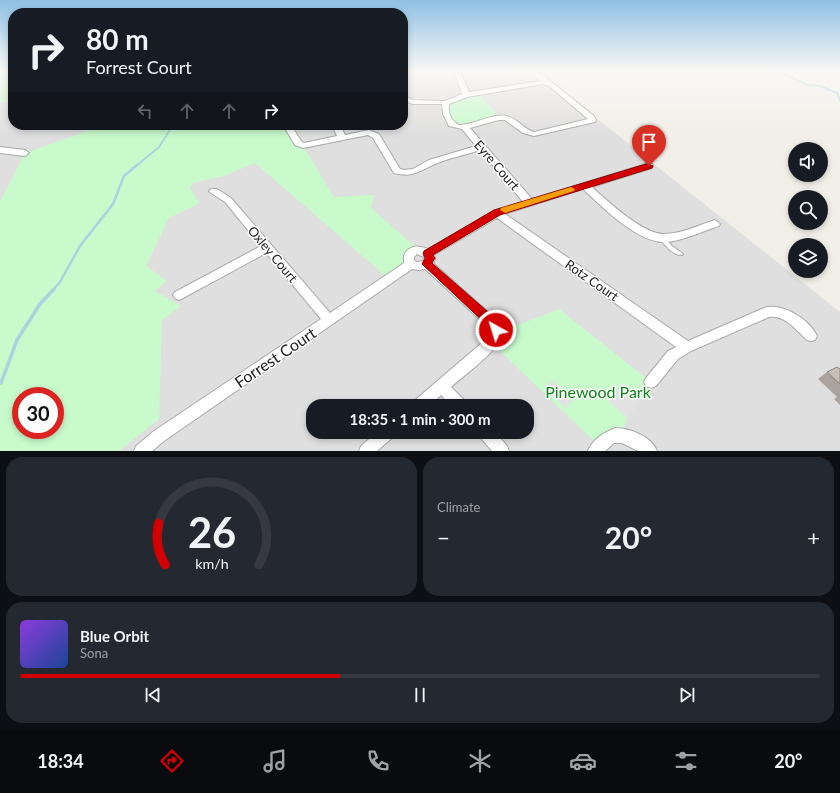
<!DOCTYPE html>
<html lang="en">
<head>
<meta charset="utf-8">
<style>
	body { margin:0; font-family:Lato,sans-serif; background:#242831; color:#f1f3f6; height:100vh; display:flex; flex-direction:column; font-size:15px; white-space:nowrap }
	* { box-sizing:border-box; margin:0 }
	p { font-size:13px; color:#9ea1a6 }
	.icon { flex:none; width:22px; height:22px; fill:none; stroke:currentColor; stroke-width:2; stroke-linecap:round; stroke-linejoin:round }
	.map { position:relative; height:451px; overflow:hidden }
	.sheet { display:flex; flex-direction:column; gap:6px; padding:6px; background:#0d0f14; flex:1 }
	.sheet>* { flex:none }
	.hud { position:absolute; left:8px; top:8px; width:400px; height:122px; border-radius:16px; box-shadow:0 2px 6px #0003; background:#171b24; color:#f1f3f6; overflow:hidden }
	.tools { position:absolute; left:788px; top:142px; display:grid; gap:8px }
	.tools a { display:grid; place-items:center; width:40px; height:40px; border-radius:50%; background:#171b24; box-shadow:0 2px 6px #0003; font-size:20px }
	.speed { position:absolute; left:12px; top:387px; display:flex; gap:8px; font-size:20px; font-weight:700; text-align:center }
	.speed>* { display:grid; place-content:center; width:52px; height:52px; border-radius:50%; background:#171b24; box-shadow:0 2px 6px #0003; line-height:1 }
	.speed .limit { border:6px solid #d22; background:#fff; color:#111 }
	.pin { position:absolute; display:grid; place-items:center; width:34px; height:34px; color:#fff; margin:-41px -17px; border-radius:50% 50% 50% 0; rotate:-45deg; box-shadow:0 0 4px #0007 }
	.pin .icon { rotate:45deg }
	.me { position:absolute; width:44px; margin:-22px; rotate:321deg; stroke-linejoin:round; filter:drop-shadow(0 0 3px #0008) }
	.turn { display:flex; align-items:center; gap:14px; height:84px; padding:0 12px; font-size:18px }
	.turn .icon { width:52px; height:52px; stroke-width:2.5 }
	.turn b { display:block; font-size:28px; line-height:34px }
	.lanes { display:flex; align-items:center; height:38px; padding:0 12px; background:#0003; justify-content:center; gap:20px; direction:ltr }
	.lanes .off { opacity:.35 }
	.big { font-size:30px; font-weight:700; line-height:1.1 }
	.sheet .tile { flex:1; display:flex; flex-direction:column; justify-content:center; gap:6px; min-width:0; padding:0 14px; border-radius:16px; background:#242831 }
	.sheet .dial { align-items:center; gap:0 }
	.dial svg { height:104px; overflow:visible; fill:none; stroke:#363941; stroke-width:7; stroke-linecap:round; text-anchor:middle }
	.dial text { fill:#f1f3f6; stroke:none }
	.song { display:flex; align-items:center; gap:12px }
	.cover { width:48px; height:48px; border-radius:6px; background:linear-gradient(135deg,hsl(270 70% 55%),hsl(220 70% 35%)) }
	.played { height:4px; border-radius:2px; background:linear-gradient(90deg,#d40000 40%,#363941 40%) }
	.keys { display:flex; justify-content:space-around; direction:ltr }
	.heat { display:flex; justify-content:space-between; align-items:center; font-size:22px; direction:ltr }
	.sheet .tiles { flex:1; display:grid; gap:6px; grid-template-columns:1fr 1fr }
	.tile:last-child { grid-column:span 2 }
	.trip { position:absolute; left:306px; top:399px; width:228px; height:40px; border-radius:16px; background:#171b24; box-shadow:0 2px 6px #0003; font-weight:700; line-height:40px; text-align:center }
	.menu { display:flex; height:64px; justify-content:space-around; align-items:center; background:#090b0e; color:#9ea1a6 }
	.menu .icon { width:28px; height:28px }
	.menu .on { color:#d40000 }
	.menu b { font-size:18px; color:#f1f3f6 }
	.map>svg:first-child { display:block }
</style>
</head>
<body>
<div class="map">
<svg width="840" height="451" viewBox="0 0 840 451">
	<rect width="100%" height="100%" fill="#f2efe9"/>
	<path fill="#e0dfdf" fill-rule="evenodd" d="M403 71H537L840 312V451H0V102H13V125H403ZM21 396H55V430H21ZM313 406H527V432H313Z"/>
	<path fill="#c8facc" fill-rule="evenodd" d="M0 71H13V102H0Z
		M480 93 484 100 500 117 465 128 451 123 446 103Z
		M90 125H287L303 146 334 197 374 195 371 208 419 250 389 279 255 163 224 176 193 183 190 188 200 203 169 218 146 266 167 281 155 291 181 306 162 320 159 419 119 451H0V202L25 153 87 131ZM21 396H55V430H21Z
		M559 309 651 382 642 398 627 418 622 435 599 446 492 343 496 330 521 324Z"/>
	<path fill="#e2e2e2" d="M552 380 574 399 566 408 544 388Z
		M623 383 642 398 627 418 607 400Z"/>
	<g fill="none" stroke-linecap="round" stroke-linejoin="round">
		<path stroke="#aad3df" stroke-width="2" d="M779 71 807 85 820 86 837 93 840 100
			M136 166 159 147 173 125"/>
		<path stroke="#aad3df" stroke-width="2.5" d="M53 290 60 282 80 246 113 204 124 176 137 165"/>
		<path stroke="#aad3df" stroke-width="3.5" d="M1 383 17 340 40 304 54 289"/>
		<defs>
			<path id="lane" d="M662 236 664 237 672 246 682 253 683 254 682 255C673 256 665 245 659 238L660 237Z"/>
			<path id="street" d="M454 71H460L469 92 540 81 531 71H538L594 116 596 120 595 122 534 136 523 133 505 120H499L470 128 532 199 649 163 652 164 653 166 652 168 592 187C606 200 644 235 664 234 681 234 699 225 715 220L720 224 719 226C703 231 678 243 662 242 635 240 602 207 583 189L505 214 688 341 764 308C782 302 809 319 817 336L815 340 811 341 807 340C796 330 785 315 769 317L691 351 678 359 656 386 651 388 646 386 644 382 646 378 668 351 676 347 497 218 434 255 435 259 433 263 496 319C499 324 502 329 502 334 500 350 464 375 451 387L465 401 467 406H451L441 395 429 406H412L414 401 484 341 490 333 488 327 425 269 419 270 412 269 164 441 152 451H134L136 446 154 431 321 319 266 253 183 298 179 300 175 298 173 295 175 292 261 246 225 202 211 193 209 191 211 189H217L231 198 330 313 404 263V255C410 245 418 245 428 249L494 211 523 202 480 150C465 155 449 158 435 164 419 171 413 178 394 173L373 138 368 135 303 148 295 145 283 125H291L301 141 304 143 337 136 332 125H340L345 135 369 130 379 134 400 169 404 170 413 169 429 160 476 146 462 129 449 126 443 114 442 104H413L403 101V90L407 92V97L413 100 445 101 462 94ZM543 84 549 86 588 119 534 132C523 129 518 118 506 116 491 113 475 125 459 125 451 121 448 113 449 104L467 97ZM417 254 424 257 423 261 417 262 414 260V257Z
				M0 147 25 150 29 153 25 156 0 153Z
				M615 428C630 428 652 437 657 451H638L622 443H614L605 451H588C593 439 603 433 615 428Z
				M377 432H395L393 437 377 451H359L361 446Z
				M478 432H495L507 446 509 451H492L480 437Z"/>
		</defs>
		<use href="#lane" stroke="#a9a9a9" stroke-width="2"/>
		<use href="#street" stroke="#a9a9a9" stroke-width="2"/>
		<use href="#lane" fill="#fff" fill-rule="evenodd"/>
		<use href="#street" fill="#fff" fill-rule="evenodd"/>
	</g>
	<path fill="#aba49e" d="M840 369V405L834 399 837 397 818 379 827 372Z"/>
	<path fill="#c7bfb8" stroke="#8b8681" d="M837 367 840 369V384L827 372Z"/>
	<linearGradient id="sky" x2="0" y2="1"><stop stop-color="#8fc0e4"/><stop offset="0.53" stop-color="#f9f8f5"/><stop offset="1" stop-color="#f9f8f5" stop-opacity="0"/></linearGradient>
	<rect width="840" height="134" fill="url(#sky)"/>
	<path fill="#d40000" stroke="#8a0000" d="M646 164H649L653 166 652 168 500 215 433 255 435 258 432 263 496 319 502 330 500 334 496 335 492 334 488 326 422 264 425 258 423 254 424 251 494 210Z"/>
	<path fill="#f59e0b" d="M571 187 575 189 574 191 505 213 500 210 501 208Z"/>
	<g text-anchor="middle" dominant-baseline="central" stroke-width="3" stroke-linejoin="round" paint-order="stroke">
		<g font-size="13" fill="#222" stroke="#fff">
			<text transform="translate(497 165) rotate(49)">Eyre Court</text>
			<text transform="translate(273 254) rotate(50)">Oxley Court</text>
			<text transform="translate(592 280) rotate(35)">Rotz Court</text>
		</g>
		<g font-size="16" fill="#222" stroke="#fff">
			<text transform="translate(275 357) rotate(-34)">Forrest Court</text>
		</g>
		<g font-size="16" fill="#0c8416" stroke="#fff">
			<text x="598" y="391">Pinewood Park</text>
		</g>
	</g>
</svg>
<div class="tools">
<a><svg class="icon" aria-label="sound" viewBox="0 0 24 24"><path d="M4 9h4l5-4v14l-5-4H4zM17 9q2 3 0 6"/></svg></a>
<a><svg class="icon" aria-label="search" viewBox="0 0 24 24"><circle cx="10" cy="10" r="6"/><path d="M15 15l6 6"/></svg></a>
<a><svg class="icon" aria-label="layers" viewBox="0 0 24 24"><path d="M12 4l9 5-9 5-9-5zM3 14l9 5 9-5"/></svg></a>
</div>
<div class="speed"><div class="limit">30</div></div>
<div class="pin" style="left:649px;top:166px;background:#d93025"><svg class="icon" aria-label="arrive" viewBox="0 0 24 24"><path d="M6 21V4h12l-3 4 3 4H6"/></svg></div>
<svg class="me" style="left:496px;top:330px" viewBox="-20 -20 40 40"><circle r="17" fill="#d40000" stroke="#fff" stroke-width="3"/><path d="M0-11L8 9 0 5-8 9z" fill="#fff"/></svg>
<div class="trip">18:35 · 1 min · 300 m</div>
<div class="hud">
<div class="turn"><svg class="icon" aria-label="right" viewBox="0 0 24 24"><path d="M7 20v-9h11M14 6l5 5-5 5"/></svg><div><b>80 m</b>Forrest Court</div></div>
<div class="lanes"><svg class="icon off" aria-label="left" viewBox="0 0 24 24"><path d="M17 20v-9H6M10 6l-5 5 5 5"/></svg><svg class="icon off" aria-label="ahead" viewBox="0 0 24 24"><path d="M12 20V5M6 11l6-6 6 6"/></svg><svg class="icon off" aria-label="ahead" viewBox="0 0 24 24"><path d="M12 20V5M6 11l6-6 6 6"/></svg><svg class="icon" aria-label="right" viewBox="0 0 24 24"><path d="M7 20v-9h11M14 6l5 5-5 5"/></svg></div>
</div>
</div>
<section class="sheet">
<div class="tiles">
<div class="tile dial"><svg viewBox="0 0 100 80">
<path d="M14 69A42 42 0 1 1 86 69"/>
<path d="M14 69A42 42 0 0 1 9 37" stroke="#d40000"/>
<text x="50" y="56" font-size="32" font-weight="700">26</text>
<text x="50" y="72" font-size="11">km/h</text>
</svg></div>
<div class="tile"><p>Climate</p>
<div class="heat"><a>−</a><b class="big">20°</b><a>+</a></div>
</div>
<div class="tile">
<div class="song"><i class="cover"></i><div><b>Blue Orbit</b><p>Sona</p></div></div>
<div class="played"></div>
<div class="keys"><svg class="icon" aria-label="previous" viewBox="0 0 24 24"><path d="M18 5L8 12l10 7zM5 5v14"/></svg><svg class="icon" aria-label="pause" viewBox="0 0 24 24"><path d="M8 5v14M16 5v14"/></svg><svg class="icon" aria-label="next" viewBox="0 0 24 24"><path d="M6 5l10 7-10 7zM19 5v14"/></svg></div>
</div>
</div>
</section>
<nav class="menu">
<b>18:34</b>
<svg class="icon on" aria-label="directions" viewBox="0 0 24 24"><path d="M12 3l9 9-9 9-9-9zM9 14v-3h6M13 9l2 2-2 2"/></svg>
<svg class="icon" aria-label="music" viewBox="0 0 24 24"><path d="M9 18V5l10-2v13"/><circle cx="6" cy="18" r="3"/><circle cx="16" cy="16" r="3"/></svg>
<svg class="icon" aria-label="phone" viewBox="0 0 24 24"><path d="M5 4h4l2 5-3 2q2 4 5 5l2-3 5 2v4C11 20 4 13 5 4z"/></svg>
<svg class="icon" aria-label="climate" viewBox="0 0 24 24"><path d="M12 3v18M4 7l16 10M4 17L20 7"/></svg>
<svg class="icon" aria-label="car" viewBox="0 0 24 24"><path d="M5 17H2v-5l4-1 3-4h7l3 4 3 1v5h-3M9 17h6M6 11h13"/><circle cx="7" cy="17" r="2"/><circle cx="17" cy="17" r="2"/></svg>
<svg class="icon" aria-label="filters" viewBox="0 0 24 24"><path d="M4 7h16M4 17h16"/><circle cx="9" cy="7" r="2"/><circle cx="15" cy="17" r="2"/></svg>
<b>20°</b>
</nav>
</body>
</html>
